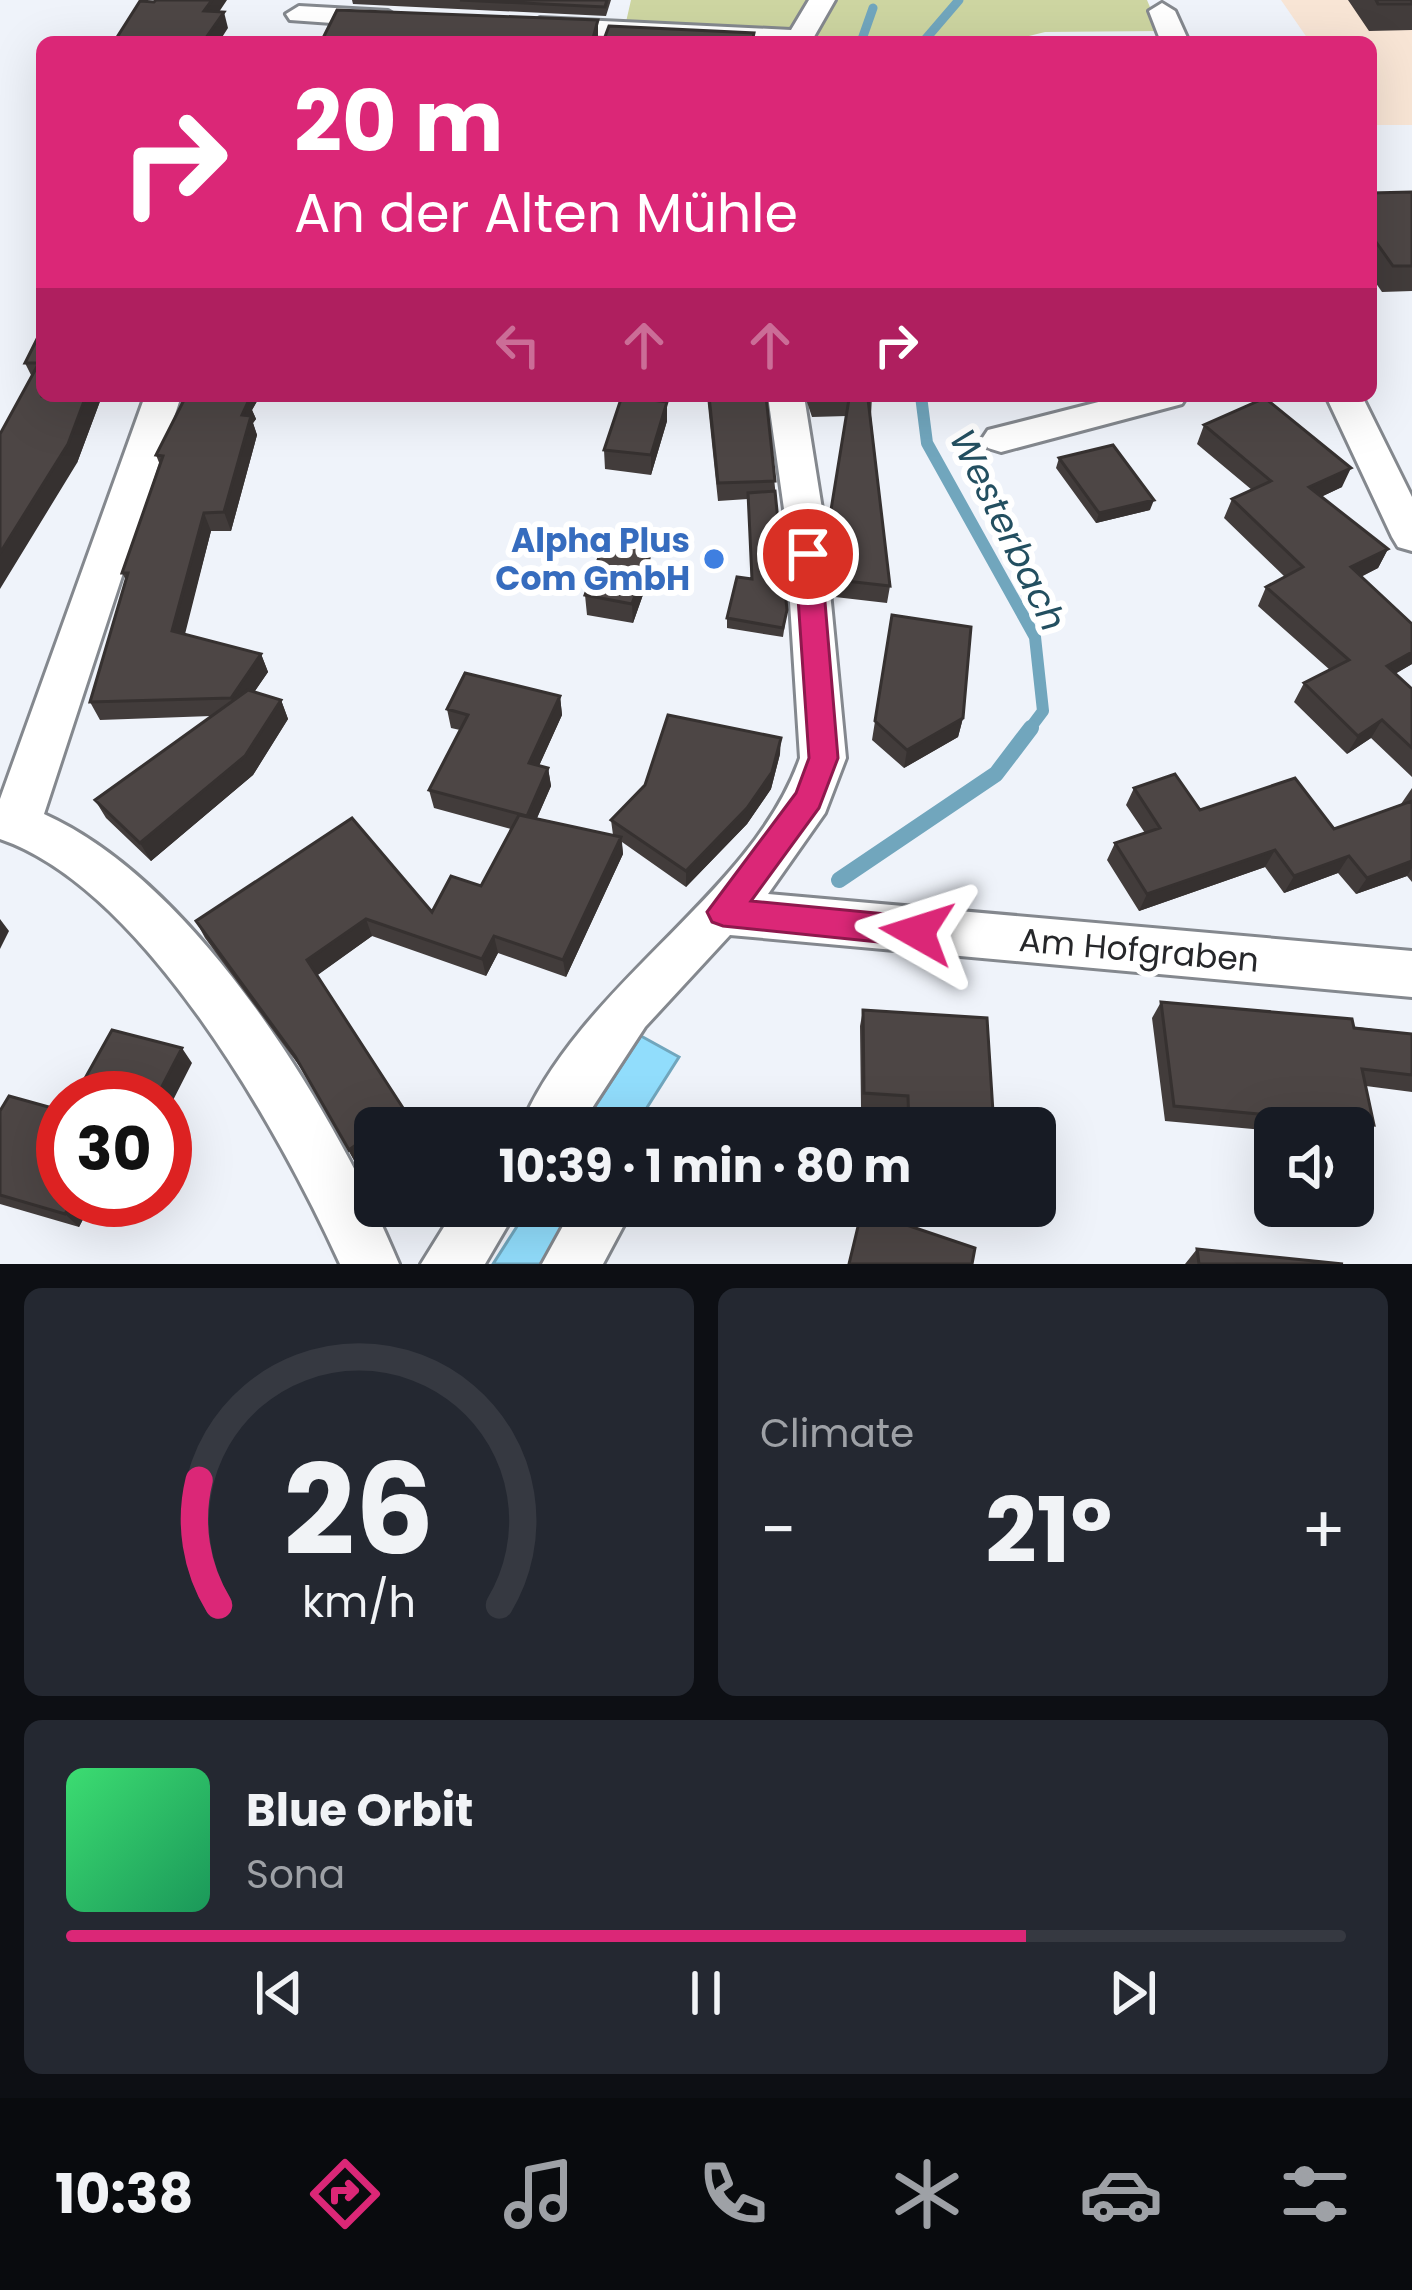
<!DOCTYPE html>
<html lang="en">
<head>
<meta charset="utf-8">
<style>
	body { margin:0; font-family:Poppins,sans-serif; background:#242831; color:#f1f3f6; height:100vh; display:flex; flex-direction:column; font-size:45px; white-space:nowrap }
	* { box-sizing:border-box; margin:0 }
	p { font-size:39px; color:#9ea1a6 }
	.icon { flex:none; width:66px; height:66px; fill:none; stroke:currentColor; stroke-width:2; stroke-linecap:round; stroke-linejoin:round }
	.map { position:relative; height:1264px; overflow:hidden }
	.sheet { display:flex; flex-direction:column; gap:24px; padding:24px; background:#0d0f14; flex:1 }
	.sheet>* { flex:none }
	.guide { position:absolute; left:36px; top:36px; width:1341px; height:366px; border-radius:18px; box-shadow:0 12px 48px #0002; background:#db2777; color:#fff; overflow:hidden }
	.controls { position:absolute; left:1254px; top:1107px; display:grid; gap:24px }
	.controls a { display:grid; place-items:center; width:120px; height:120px; border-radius:18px; background:#171b24; box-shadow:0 12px 48px #0002; font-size:60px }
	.speed { position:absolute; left:36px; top:1071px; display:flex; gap:24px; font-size:60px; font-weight:700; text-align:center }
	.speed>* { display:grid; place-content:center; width:156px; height:156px; border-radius:50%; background:#171b24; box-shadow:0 12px 48px #0002; line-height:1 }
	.speed .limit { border:18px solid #d22; background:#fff; color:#111 }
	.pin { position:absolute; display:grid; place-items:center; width:102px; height:102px; color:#fff; margin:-51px; border:6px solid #fff; border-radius:50%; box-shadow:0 3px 12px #0007 }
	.me { position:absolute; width:132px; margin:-66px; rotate:276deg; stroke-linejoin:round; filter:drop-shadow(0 0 9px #0008) }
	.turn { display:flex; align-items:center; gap:42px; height:252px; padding:0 60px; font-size:54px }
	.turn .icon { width:156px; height:156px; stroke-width:2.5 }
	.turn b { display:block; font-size:84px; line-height:102px }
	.lanes { display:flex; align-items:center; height:114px; padding:0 60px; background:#0003; justify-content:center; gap:60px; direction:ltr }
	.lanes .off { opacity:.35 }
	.big { font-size:90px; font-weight:700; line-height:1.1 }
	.sheet .tile { flex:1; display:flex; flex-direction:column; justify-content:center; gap:18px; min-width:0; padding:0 42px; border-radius:18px; background:#242831 }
	.sheet .dial { align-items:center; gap:0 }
	.dial svg { height:312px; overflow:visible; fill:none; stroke:#363941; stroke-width:7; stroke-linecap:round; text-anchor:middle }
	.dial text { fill:#f1f3f6; stroke:none }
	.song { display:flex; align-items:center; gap:36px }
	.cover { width:144px; height:144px; border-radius:18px; background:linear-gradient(135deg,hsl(140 70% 55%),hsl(150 70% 35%)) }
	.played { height:12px; border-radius:6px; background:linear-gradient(90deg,#db2777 75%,#363941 75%) }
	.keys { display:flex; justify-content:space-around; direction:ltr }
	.heat { display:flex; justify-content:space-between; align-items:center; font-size:66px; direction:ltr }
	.sheet .tiles { flex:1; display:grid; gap:24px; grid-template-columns:1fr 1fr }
	.tile:last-child { grid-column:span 2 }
	.trip { position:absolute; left:354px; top:1107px; width:702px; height:120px; border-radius:18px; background:#171b24; box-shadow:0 12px 48px #0002; font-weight:700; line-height:120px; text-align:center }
	.menu { display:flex; height:192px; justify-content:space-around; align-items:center; background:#090b0e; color:#9ea1a6 }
	.menu .icon { width:84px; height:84px }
	.menu .on { color:#db2777 }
	.menu b { font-size:54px; color:#f1f3f6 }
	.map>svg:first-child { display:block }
</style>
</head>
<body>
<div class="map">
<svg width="1412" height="1264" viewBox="0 0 1412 1264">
	<rect width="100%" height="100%" fill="#eff3fa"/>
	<path fill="#f8e5d5" d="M1281 0H1412V125H1371V42H1310Z"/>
	<path fill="#cdd5a1" d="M631 0H1147L1160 31 1045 32 1005 42H897L626 22Z"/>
	<path fill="#91ddfc" stroke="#71a6bd" stroke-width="3" d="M641 1036 679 1057 634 1128H581Z
		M530 1206H584L547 1264H493Z"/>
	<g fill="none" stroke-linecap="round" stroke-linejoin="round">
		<path stroke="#71a6bd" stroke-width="9" d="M861 42 873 8
			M923 42 959 0"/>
		<path stroke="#71a6bd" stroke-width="12" d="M921 396 927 443 1035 637 1043 711 1028 731"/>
		<path stroke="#71a6bd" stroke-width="16" d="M839 880 996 774 1031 728"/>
		<defs>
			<path id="minor" d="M809 0H835L811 42 540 34 527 26 540 18 791 30Z
				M1162 3 1175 11 1189 42H1161L1149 11Z
				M299 6 388 11 401 19 388 27 290 20 286 14Z
				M145 396H181L44 814C198 883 336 1113 399 1264H340C280 1132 144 888 0 839V799Z
				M768 396H804L822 509 846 758 825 813 768 894 1412 951V997L730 935 645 1027 579 1128H520C580 983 752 896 800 758L784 509Z
				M1122 396H1187L1182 404 1001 452 988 448 982 439 988 430Z
				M1326 396H1362L1412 497V551L1398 547 1392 537Z
				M457 1206H519L485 1264H421Z
				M574 1206H634L603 1264H542Z"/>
		</defs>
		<use href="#minor" stroke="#84888e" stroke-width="6"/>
		<use href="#minor" fill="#fff" fill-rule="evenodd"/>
	</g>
	<path fill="#423c3b" d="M352 0H611L606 16 353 4Z
		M1348 0H1412V30L1369 31Z
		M1412 192V291L1382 292 1371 276V193Z
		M42 329V396H102L77 463 32 377 25 363Z
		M186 396H260L252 410 256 419 253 423 257 435 231 531H211L184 634 261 654 268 672 254 692 281 700 288 719 253 775 151 861 106 818 95 800 211 716 100 720 90 702 126 580 122 573 160 465 156 455Z
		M707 396H766L787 610 783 637 727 628V618L751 579 748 499 718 501Z
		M805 396H872L871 416 890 586 887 603 835 597 829 533 847 416 812 417Z
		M667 402V421L651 475 605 469 604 450Z
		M1204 425 1342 487 1321 497 1388 549 1378 568 1361 577 1412 624V664L1395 674 1412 689V777L1371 738 1347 754 1294 702 1304 683 1330 670 1258 606 1266 587 1285 577 1224 518 1232 499 1252 490 1197 444Z
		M1059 458 1150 510 1096 523 1056 468Z
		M645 540V552H650L651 572 633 623 587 615 585 595Z
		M892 615 963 718 958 737 904 768 872 740Z
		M560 696 562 715 539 766 548 768 551 786 537 818 613 835 611 820 780 754 771 789 747 824 686 887 622 842 623 854 566 977 498 953 486 976 372 936 317 975 405 1111 411 1125 407 1128H375L356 1164 303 1071 205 938 196 921 432 912 481 886 511 829 434 808 429 790 460 730 451 728 447 709Z
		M1134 788 1200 810 1334 829 1401 804 1412 788V882L1407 876 1356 894 1338 873 1284 893 1265 867 1139 911 1107 860 1115 843 1145 833 1126 805Z
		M1161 1002 1412 1034V1092L1366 1086 1374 1125 1360 1139 1353 1138V1128H1275V1131L1165 1121 1152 1018Z
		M863 1010 994 1128H904V1111L861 1107 860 1026Z
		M0 1111 63 1200H93L79 1227 0 1204Z
		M1197 1249 1343 1264H1185Z"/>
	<path fill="#363130" d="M212 0H227L209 27 204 11Z
		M224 12 228 28 219 42H203Z
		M598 20V42H592Z
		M86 396H102L77 463 0 589V553Z
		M243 396H260L252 410 256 419 253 423 257 435 231 531 224 512Z
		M667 402V421L651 475V455Z
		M1351 468 1342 487 1301 506 1309 487Z
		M1154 500 1150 510 1096 523 1099 513Z
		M204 513 211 531 181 650 172 631Z
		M1388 549 1378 568 1341 586 1351 567Z
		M650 552 651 572 633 623 632 604Z
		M1412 652V664L1377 684 1387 666Z
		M261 654 268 672 238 716 231 698Z
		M560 696 562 715 532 781 529 763Z
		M281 700 288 719 253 775 151 861 140 843Z
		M963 718 958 737 904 768 907 750Z
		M1382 720 1371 738 1347 754 1358 736Z
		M781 738 780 754 771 789 747 824 686 887V871Z
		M548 768 551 786 530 834 527 816Z
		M621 837 623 854 566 977 563 960Z
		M1275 850 1265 867 1139 911 1147 894Z
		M1349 856 1338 873 1284 893 1294 876Z
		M1412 861V868L1407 876 1356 894 1367 878Z
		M0 919 9 931 0 949Z
		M366 919 372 936 315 977 307 960Z
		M494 936 498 953 486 976 482 959Z
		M182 1048 192 1063 165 1116V1098H156Z
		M405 1111 411 1125 407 1128H380Z
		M375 1131V1150L356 1164 349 1150Z
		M73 1200H93L79 1227 65 1214Z"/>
	<path fill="#4d4645" stroke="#363130" stroke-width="3" d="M156 0H212L204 11 224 12 203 42H114L140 1 154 2Z
		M460 0H607L605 7Z
		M1376 0H1412V4H1378Z
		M337 10 598 20 592 42H321Z
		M609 26 754 33 752 42H603Z
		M1412 192V266H1393L1371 235V193Z
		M42 329V396H86L68 444 0 553V434L39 363H25Z
		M186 396H243L241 400H249L242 415 251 416 224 512 204 513 172 631 261 654 231 698 90 702 128 573H122L163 456 156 455Z
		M622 396 667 402 651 455 604 450Z
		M709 396H766L775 481 718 483Z
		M812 396H872L873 398 868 399 890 586 837 580 830 516 849 399 813 400Z
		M1265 398 1351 468 1309 487 1388 549 1351 567 1412 624V652L1387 666 1412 689V748L1382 720 1358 736 1304 683 1349 660 1266 587 1303 567 1232 499 1271 481 1204 425Z
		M1113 445 1154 500 1099 513 1059 458Z
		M775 491 787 610 783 628 727 618 737 577 752 579 748 493Z
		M608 533 645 540 641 551 650 552 632 604 585 595Z
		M892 615 971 627 963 718 907 750 875 721Z
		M465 673 560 696 529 763 548 768 527 816 429 790 468 715 447 709Z
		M248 690 281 700 245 756 140 843 95 800Z
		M668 715 781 738 772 772 747 808 686 871 611 820 645 785Z
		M1175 774 1200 810 1295 778 1334 829 1412 801V861L1367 878 1349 856 1294 876 1275 850 1147 894 1115 843 1160 828 1134 788Z
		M519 815 621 837 563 960 494 936 482 959 366 919 307 960 405 1111 380 1128H375V1131L349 1150 295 1056 196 921 352 818 432 912 451 876 481 886Z
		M1161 1002 1352 1019 1354 1028 1412 1034V1075L1362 1069 1374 1125 1174 1106Z
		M863 1010 987 1018 994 1128H909L908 1096 864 1093Z
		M112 1030 182 1048 156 1098H74Z
		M9 1096 63 1111V1200H73L65 1214 0 1195V1111Z
		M862 1210 975 1248 972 1264H849Z
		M1197 1249 1343 1264H1199Z"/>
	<path fill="#db2777" stroke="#8e194d" stroke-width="3" d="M808 545 821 554 838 758 819 808 751 901 917 917 928 921 933 932 928 942 917 946 723 926 712 922 707 912 796 793 809 758 795 554Z"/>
	<circle fill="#3f7fe0" stroke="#fff" stroke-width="4.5" cx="714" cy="559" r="12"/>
	<g text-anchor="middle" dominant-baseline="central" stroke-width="12" stroke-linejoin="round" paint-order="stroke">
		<g font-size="33" font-weight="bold" fill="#366cbe" stroke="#fff" text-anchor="end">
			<text x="690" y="540">Alpha Plus<tspan x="690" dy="38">Com GmbH</tspan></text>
		</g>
		<g font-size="33" fill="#26272a" stroke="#fff">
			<text transform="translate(1139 950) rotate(5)">Am Hofgraben</text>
		</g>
		<g font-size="36" font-style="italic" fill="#234f60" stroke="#fff">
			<text transform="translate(1008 530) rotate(64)">Westerbach</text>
		</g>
	</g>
</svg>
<div class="controls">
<a><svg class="icon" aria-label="sound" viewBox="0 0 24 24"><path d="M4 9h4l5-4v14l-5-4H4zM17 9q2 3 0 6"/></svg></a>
</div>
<div class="speed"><div class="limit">30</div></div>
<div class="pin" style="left:808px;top:554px;background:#d93025"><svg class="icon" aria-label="arrive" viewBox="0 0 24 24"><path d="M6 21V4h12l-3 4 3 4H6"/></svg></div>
<svg class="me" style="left:917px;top:932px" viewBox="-20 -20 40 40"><path d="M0-17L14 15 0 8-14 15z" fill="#db2777" stroke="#fff" stroke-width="4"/></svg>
<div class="trip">10:39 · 1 min · 80 m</div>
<div class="guide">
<div class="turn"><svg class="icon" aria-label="right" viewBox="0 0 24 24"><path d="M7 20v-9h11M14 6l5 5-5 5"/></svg><div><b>20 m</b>An der Alten Mühle</div></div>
<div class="lanes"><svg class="icon off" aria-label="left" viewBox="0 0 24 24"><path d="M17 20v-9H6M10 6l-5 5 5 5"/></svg><svg class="icon off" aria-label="ahead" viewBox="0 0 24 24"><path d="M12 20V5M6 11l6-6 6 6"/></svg><svg class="icon off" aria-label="ahead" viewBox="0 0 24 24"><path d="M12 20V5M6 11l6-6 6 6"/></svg><svg class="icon" aria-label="right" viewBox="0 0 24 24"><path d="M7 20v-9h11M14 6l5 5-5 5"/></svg></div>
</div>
</div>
<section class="sheet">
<div class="tiles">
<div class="tile dial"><svg viewBox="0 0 100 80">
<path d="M14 69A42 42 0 1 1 86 69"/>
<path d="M14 69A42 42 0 0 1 9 37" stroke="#db2777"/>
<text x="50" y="56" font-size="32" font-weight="700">26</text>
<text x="50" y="72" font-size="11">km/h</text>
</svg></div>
<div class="tile"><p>Climate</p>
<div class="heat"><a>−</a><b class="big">21°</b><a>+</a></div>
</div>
<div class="tile">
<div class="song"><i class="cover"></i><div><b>Blue Orbit</b><p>Sona</p></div></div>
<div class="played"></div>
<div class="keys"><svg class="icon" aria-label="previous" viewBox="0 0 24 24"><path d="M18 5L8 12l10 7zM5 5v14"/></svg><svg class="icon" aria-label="pause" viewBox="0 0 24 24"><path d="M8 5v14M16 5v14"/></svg><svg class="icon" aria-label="next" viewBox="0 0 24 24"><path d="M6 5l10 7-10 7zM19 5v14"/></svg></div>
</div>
</div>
</section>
<nav class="menu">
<b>10:38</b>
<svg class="icon on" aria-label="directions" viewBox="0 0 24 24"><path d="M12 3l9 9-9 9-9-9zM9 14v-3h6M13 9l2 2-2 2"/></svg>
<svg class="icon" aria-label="music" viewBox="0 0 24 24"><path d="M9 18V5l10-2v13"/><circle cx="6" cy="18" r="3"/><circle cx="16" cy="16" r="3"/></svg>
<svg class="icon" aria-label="phone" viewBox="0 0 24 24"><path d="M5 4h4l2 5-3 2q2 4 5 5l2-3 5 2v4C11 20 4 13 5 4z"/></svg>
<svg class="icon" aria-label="climate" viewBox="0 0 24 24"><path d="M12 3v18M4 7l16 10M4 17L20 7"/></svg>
<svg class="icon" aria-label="car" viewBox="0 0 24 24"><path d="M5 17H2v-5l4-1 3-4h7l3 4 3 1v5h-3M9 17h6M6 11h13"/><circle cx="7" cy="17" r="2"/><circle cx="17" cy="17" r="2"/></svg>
<svg class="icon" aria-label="filters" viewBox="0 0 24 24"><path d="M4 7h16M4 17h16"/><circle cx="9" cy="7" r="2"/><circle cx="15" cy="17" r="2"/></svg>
</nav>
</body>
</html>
